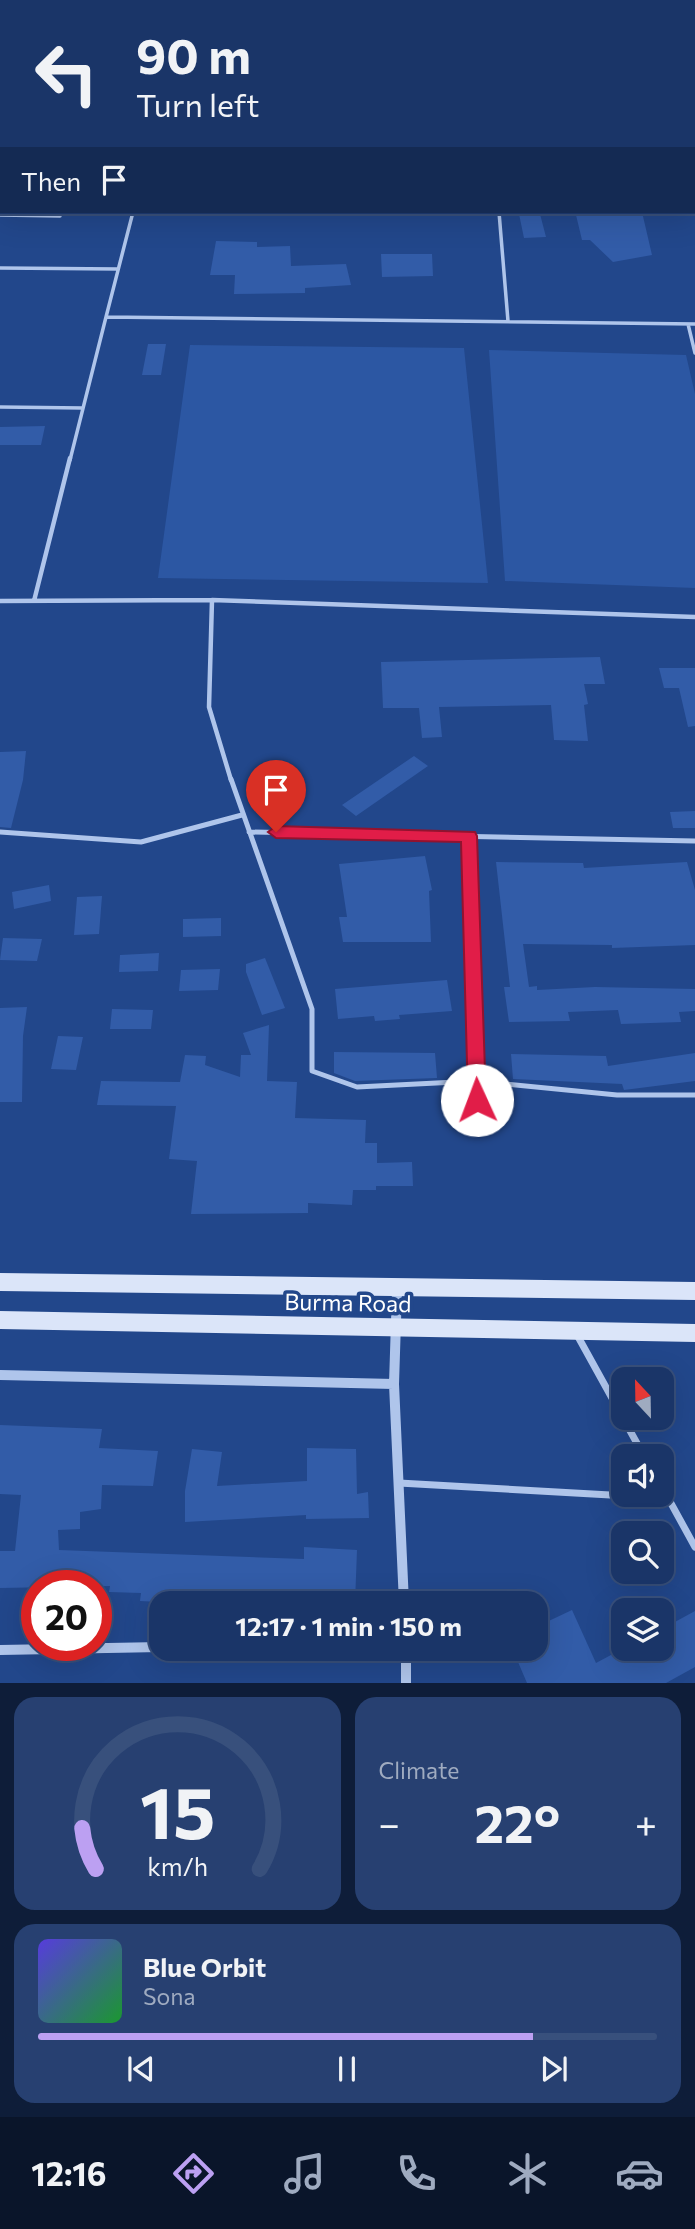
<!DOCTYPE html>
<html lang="en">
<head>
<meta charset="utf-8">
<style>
	body { margin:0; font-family:Commissioner,sans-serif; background:#274071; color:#f1f3f6; height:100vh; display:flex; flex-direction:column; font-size:26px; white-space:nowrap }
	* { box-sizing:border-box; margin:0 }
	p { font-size:23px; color:#9fabc0 }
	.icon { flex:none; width:38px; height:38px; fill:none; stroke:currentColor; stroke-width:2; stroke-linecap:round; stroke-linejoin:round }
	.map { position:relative; height:1683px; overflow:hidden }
	.details { display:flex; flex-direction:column; gap:14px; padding:14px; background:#0e1d39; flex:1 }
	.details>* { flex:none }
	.hud { position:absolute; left:0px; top:0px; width:696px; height:214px; box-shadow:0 7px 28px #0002,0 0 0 2px #38507c; background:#1a3568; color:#f1f3f6; overflow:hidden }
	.needle { width:46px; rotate:338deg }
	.tools { position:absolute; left:611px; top:1367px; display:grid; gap:14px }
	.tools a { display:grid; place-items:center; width:63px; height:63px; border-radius:14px; background:#1a3568; box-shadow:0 7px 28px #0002,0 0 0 2px #38507c; font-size:35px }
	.speed { position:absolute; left:21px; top:1570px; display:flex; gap:14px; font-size:35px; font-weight:700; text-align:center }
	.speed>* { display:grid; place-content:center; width:91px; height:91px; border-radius:50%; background:#1a3568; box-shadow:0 7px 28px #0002,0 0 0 2px #38507c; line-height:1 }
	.speed .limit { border:10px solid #d22; background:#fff; color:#111 }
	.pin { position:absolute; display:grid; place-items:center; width:60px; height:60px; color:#fff; margin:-72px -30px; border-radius:50% 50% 50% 0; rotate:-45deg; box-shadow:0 0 7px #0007 }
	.pin .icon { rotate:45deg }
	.me { position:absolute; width:77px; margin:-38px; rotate:358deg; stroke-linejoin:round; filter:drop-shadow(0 0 5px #0008) }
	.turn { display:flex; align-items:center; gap:24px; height:147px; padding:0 21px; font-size:32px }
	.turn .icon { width:91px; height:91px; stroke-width:2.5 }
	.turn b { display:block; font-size:49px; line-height:60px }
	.then { display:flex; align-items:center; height:66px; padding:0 21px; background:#0003; gap:14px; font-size:26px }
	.big { font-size:52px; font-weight:700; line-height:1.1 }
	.details .tile { flex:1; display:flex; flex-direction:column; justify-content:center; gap:10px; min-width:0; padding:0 24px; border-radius:21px; background:#274071 }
	.details .dial { align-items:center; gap:0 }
	.dial svg { height:182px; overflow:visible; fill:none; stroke:#38507c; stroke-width:7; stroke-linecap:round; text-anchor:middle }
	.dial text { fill:#f1f3f6; stroke:none }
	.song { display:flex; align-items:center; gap:21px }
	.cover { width:84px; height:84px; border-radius:10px; background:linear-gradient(135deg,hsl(250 70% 55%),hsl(130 70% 35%)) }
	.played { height:7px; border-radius:4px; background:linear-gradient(90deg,#bca0f2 80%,#38507c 80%) }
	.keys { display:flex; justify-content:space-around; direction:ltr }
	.heat { display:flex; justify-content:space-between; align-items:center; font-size:38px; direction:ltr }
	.details .tiles { flex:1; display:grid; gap:14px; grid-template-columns:1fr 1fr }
	.tile:last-child { grid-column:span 2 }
	.trip { position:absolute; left:149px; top:1591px; width:399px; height:70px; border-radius:21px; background:#1a3568; box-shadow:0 7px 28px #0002,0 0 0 2px #38507c; font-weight:700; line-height:70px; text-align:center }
	.menu { display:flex; height:112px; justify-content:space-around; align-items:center; background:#0a152a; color:#9fabc0 }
	.menu .icon { width:49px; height:49px }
	.menu .on { color:#bca0f2 }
	.menu b { font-size:32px; color:#f1f3f6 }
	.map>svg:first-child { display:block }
</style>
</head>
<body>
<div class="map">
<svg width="695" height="1683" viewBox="0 0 695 1683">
	<rect width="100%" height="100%" fill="#22478b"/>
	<path fill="#2c57a3" d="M190 345 464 348 488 583 158 578Z
		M489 350 686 355 695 394V588L505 581Z"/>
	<path fill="#325ca8" d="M619 212H642L652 255 613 262 590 240H582L576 215 619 214Z
		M519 214H540L546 237 524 238Z
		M216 241 257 242V247L290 246 291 266 346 264 351 285 305 288V293L234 294 235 275H210Z
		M381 254H432L433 276 382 277Z
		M148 344H166L161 375H142Z
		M45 426 41 445H0V427Z
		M600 657 605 684H584L588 704 584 705 588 741 554 740 551 705 439 707 442 737 422 738 419 708H383L381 662Z
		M659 668H695V726L688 727 679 688H664Z
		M26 751 23 780 11 828 0 827V752Z
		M414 756 428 766 356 816 342 805Z
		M695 811V828H673L670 812Z
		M425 856 432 890 429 891 431 942H343L339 917H347L339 864Z
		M496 862 583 863 584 868 687 862 695 890V945L612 948V945L523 944 529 987 537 986V990L595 987 695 989V1011L679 1012 681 1022 621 1024 618 1010 568 1012 570 1021 509 1022 504 987H510Z
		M49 885 51 901 14 909 12 892Z
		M102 896 99 934 74 935 77 897Z
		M221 918V936L183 937V919Z
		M3 938 42 939 37 961 0 960Z
		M159 953 158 971 119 972 120 955Z
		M265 958 285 1008 262 1015 246 972V964Z
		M220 969 218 990 179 991 181 970Z
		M447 980 452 1011 399 1015 400 1019 375 1021 374 1016 338 1019 335 989Z
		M27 1007 23 1036 22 1102H0V1008Z
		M112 1009 153 1010 151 1029H110Z
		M269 1025 267 1081 297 1082 295 1118 366 1120 365 1143H377V1163L412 1162 413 1186H376V1190H353L352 1205 308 1203V1213L191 1214 197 1161 169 1159 176 1106 97 1105 101 1081 180 1082 185 1055 206 1056 205 1065 240 1077 241 1055H251L243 1033Z
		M58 1036 83 1037 76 1070 51 1069Z
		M334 1052 435 1053 437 1078 355 1081 334 1073Z
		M695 1053V1081L624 1090 622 1084 513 1079 511 1054 606 1056 608 1066Z
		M0 1425 102 1429 99 1448 158 1451 153 1486 102 1485 101 1509 80 1512V1529L58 1530 59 1550 304 1559V1547L357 1550 355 1603H301V1597L259 1593 258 1603H238V1596L161 1592 159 1602 140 1601 141 1593 109 1592 110 1586 0 1588V1551H15L21 1495 0 1494Z
		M307 1448 356 1449 357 1494 368 1492 369 1518 306 1519V1515L185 1522V1491L192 1449 222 1452 217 1486 307 1481Z
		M572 1610 596 1663 624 1648H662V1629L695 1611V1667L666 1683H527L512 1648H536V1627Z"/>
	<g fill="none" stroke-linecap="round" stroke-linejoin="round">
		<path stroke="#afc5eb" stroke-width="3.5" d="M499 212 508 321
			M0 215 60 216
			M0 268 118 269
			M106 317 133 212
			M688 324 695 353
			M0 407 83 408
			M70 460 106 317 695 324"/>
		<path stroke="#afc5eb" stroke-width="4.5" d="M212 600 209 707 231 780
			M0 601 212 600 695 617
			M34 601 70 458"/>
		<path stroke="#afc5eb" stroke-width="5" d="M231 779 312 1009V1071L357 1087 476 1081 617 1095H695
			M0 832 141 842 242 815
			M249 832 695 841
			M469 836 477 1100"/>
		<path stroke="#afc5eb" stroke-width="7" d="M576 1333 644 1456
			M399 1483 628 1496 670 1502
			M662 1487 695 1547"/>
		<path stroke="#afc5eb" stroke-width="10" d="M397 1290 394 1384 404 1603
			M0 1375 394 1384
			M406 1648V1683
			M0 1650 161 1647"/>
		<path fill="#dbe5f9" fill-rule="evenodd" d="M0 1273 695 1282V1300L0 1291Z
			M0 1311 695 1324V1342L0 1329Z"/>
	</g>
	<path fill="#e11d48" stroke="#92132f" stroke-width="2" d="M276 826 475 832 477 836 486 1100 484 1106 477 1108 471 1106 468 1100 461 842 276 838 268 832Z"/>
	<g text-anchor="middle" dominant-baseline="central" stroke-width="7" stroke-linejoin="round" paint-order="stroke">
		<g font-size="23" fill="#fff" stroke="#22478b">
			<text transform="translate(348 1302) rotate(1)">Burma Road</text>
		</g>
	</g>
</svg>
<div class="tools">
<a><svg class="needle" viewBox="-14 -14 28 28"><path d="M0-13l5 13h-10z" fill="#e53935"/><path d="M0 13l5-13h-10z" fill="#9fabc0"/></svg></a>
<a><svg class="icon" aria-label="sound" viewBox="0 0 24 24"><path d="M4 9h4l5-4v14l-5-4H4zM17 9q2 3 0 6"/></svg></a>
<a><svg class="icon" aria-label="search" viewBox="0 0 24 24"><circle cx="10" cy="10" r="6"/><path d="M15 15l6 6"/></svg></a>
<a><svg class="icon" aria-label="layers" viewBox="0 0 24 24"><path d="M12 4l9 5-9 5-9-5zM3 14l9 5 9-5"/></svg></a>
</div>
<div class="speed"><div class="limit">20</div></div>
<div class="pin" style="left:276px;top:832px;background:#d93025"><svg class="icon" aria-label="arrive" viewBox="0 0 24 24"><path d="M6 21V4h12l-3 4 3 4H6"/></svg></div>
<svg class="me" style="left:477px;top:1100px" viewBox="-20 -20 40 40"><circle r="19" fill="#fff"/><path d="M0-13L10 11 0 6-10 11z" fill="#e11d48"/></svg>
<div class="trip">12:17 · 1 min · 150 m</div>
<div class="hud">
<div class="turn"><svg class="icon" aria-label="left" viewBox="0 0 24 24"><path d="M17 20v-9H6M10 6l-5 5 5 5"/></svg><div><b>90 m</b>Turn left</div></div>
<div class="then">Then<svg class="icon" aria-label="arrive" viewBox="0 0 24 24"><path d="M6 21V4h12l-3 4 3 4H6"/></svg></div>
</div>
</div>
<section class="details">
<div class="tiles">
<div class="tile dial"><svg viewBox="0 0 100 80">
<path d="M14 69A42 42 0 1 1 86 69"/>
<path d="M14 69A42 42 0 0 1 8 51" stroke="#bca0f2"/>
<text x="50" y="56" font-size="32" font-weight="700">15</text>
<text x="50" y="72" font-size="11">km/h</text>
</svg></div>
<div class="tile"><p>Climate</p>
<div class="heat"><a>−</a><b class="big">22°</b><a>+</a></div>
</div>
<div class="tile">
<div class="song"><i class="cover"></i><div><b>Blue Orbit</b><p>Sona</p></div></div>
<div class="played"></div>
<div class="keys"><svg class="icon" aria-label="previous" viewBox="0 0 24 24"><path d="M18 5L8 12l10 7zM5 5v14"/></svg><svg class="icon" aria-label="pause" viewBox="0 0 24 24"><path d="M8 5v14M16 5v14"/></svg><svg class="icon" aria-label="next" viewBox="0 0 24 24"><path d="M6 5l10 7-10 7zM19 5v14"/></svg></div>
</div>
</div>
</section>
<nav class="menu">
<b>12:16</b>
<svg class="icon on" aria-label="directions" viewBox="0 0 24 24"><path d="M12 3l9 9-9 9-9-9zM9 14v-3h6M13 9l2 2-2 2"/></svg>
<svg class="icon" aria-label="music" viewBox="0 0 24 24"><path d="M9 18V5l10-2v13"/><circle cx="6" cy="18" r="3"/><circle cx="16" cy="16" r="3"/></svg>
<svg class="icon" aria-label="phone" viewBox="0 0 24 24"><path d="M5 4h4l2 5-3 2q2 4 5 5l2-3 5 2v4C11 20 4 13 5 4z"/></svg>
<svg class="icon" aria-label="climate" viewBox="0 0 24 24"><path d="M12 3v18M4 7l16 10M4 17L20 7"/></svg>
<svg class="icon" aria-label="car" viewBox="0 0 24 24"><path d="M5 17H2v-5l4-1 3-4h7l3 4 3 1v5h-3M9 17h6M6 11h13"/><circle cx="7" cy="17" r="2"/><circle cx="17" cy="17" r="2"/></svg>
</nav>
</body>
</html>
